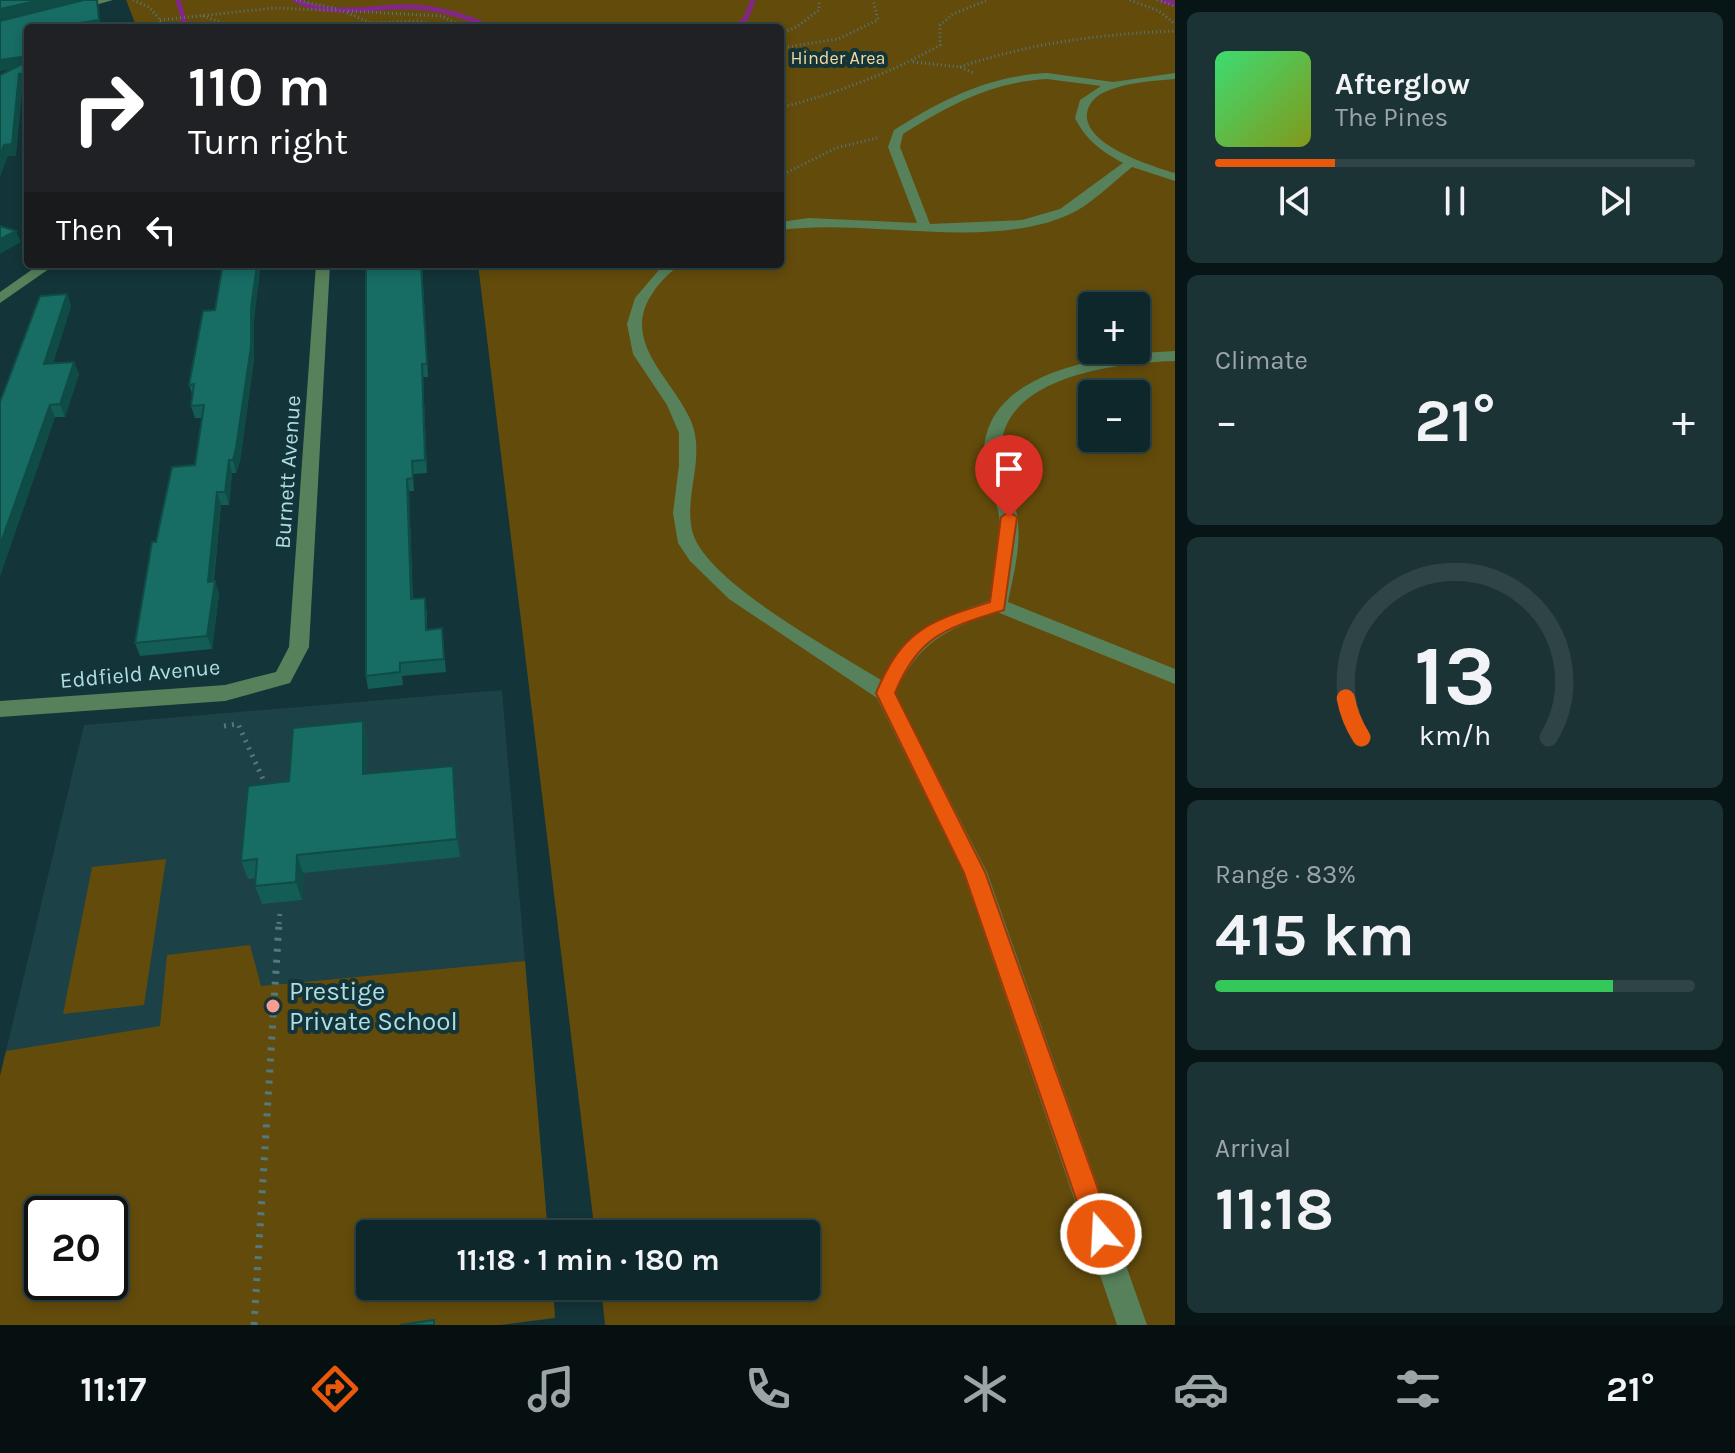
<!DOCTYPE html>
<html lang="en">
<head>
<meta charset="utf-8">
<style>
	body { margin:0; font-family:Karla,sans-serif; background:#1c3336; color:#f1f3f6; height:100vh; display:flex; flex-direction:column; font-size:30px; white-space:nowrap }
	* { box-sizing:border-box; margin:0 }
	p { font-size:26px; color:#9ba5a8 }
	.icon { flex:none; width:44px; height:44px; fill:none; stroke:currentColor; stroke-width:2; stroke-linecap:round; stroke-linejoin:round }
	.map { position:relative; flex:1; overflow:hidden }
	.panel { display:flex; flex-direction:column; gap:12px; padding:12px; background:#081517; width:560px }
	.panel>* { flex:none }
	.hud { position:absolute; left:24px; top:24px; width:760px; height:244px; border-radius:8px; box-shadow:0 4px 12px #0003,0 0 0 2px #2e4447; background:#202124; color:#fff; overflow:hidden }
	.buttons { position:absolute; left:1078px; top:292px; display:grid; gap:16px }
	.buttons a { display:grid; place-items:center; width:72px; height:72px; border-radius:8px; background:#0e272a; box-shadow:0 4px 12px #0003,0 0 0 2px #2e4447; font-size:40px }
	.speed { position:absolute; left:24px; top:1196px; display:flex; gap:16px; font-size:40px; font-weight:700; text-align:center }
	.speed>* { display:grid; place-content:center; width:104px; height:104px; border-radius:50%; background:#0e272a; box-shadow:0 4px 12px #0003,0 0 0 2px #2e4447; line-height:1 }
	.speed .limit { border:4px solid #111; border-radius:12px; background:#fff; color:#111 }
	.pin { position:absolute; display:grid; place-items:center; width:68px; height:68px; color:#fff; margin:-82px -34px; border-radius:50% 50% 50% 0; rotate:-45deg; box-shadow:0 0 8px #0007 }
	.pin .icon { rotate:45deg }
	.me { position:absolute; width:88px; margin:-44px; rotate:341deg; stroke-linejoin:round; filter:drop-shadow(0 0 6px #0008) }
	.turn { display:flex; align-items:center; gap:28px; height:168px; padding:0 32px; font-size:36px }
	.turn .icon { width:104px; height:104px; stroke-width:2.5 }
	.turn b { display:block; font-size:56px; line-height:68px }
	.then { display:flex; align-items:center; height:76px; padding:0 32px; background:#0003; gap:16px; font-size:30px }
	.big { font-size:60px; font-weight:700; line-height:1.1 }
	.panel .tile { flex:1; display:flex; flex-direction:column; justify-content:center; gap:12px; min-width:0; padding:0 28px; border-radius:12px; background:#1c3336 }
	.panel .dial { align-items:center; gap:0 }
	.dial svg { height:208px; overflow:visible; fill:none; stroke:#2e4447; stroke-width:7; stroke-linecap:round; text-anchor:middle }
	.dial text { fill:#f1f3f6; stroke:none }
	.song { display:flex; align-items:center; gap:24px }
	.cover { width:96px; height:96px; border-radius:12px; background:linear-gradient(135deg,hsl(140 70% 55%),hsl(70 70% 35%)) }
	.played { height:8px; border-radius:4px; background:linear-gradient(90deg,#ea580c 25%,#2e4447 25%) }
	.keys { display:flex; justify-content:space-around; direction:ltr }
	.heat { display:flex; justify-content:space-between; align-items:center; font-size:44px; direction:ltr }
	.charge { height:12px; border-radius:6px; background:linear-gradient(90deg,#34c759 83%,#2e4447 0) }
	.trip { position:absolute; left:356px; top:1220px; width:464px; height:80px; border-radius:8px; background:#0e272a; box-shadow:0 4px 12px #0003,0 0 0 2px #2e4447; font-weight:700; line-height:80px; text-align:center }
	.dock { display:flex; height:128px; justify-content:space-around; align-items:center; background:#061011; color:#9ba5a8 }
	.dock .icon { width:56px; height:56px }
	.dock .active { color:#ea580c }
	.dock b { font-size:36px; color:#f1f3f6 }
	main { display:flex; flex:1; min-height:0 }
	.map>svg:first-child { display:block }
</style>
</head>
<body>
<main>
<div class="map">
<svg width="1175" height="1325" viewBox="0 0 1175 1325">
	<rect width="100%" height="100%" fill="#133438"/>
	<path fill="#1c4146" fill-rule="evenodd" d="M502 690 548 1234H370V1286H553L501 1325H0V1076L84 725ZM42 1214H110V1282H42Z"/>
	<path fill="#634b0b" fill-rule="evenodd" d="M126 0H1175V1325H605L601 1286H806V1234H595L478 264H780V28H137ZM1092 306H1136V350H1092ZM1092 394H1136V438H1092Z
		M166 859 144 1005 63 1014 92 867Z
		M250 945 261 986 525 961 548 1234H370V1286H553L555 1318 501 1325H0V1076L6 1051 160 1026 167 955ZM42 1214H110V1282H42Z"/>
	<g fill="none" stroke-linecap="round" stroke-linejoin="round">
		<path stroke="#822786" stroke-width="5" d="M178 0 186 28
			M295 0C331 19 374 5 413 7 439 8 468 17 492 28
			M1162 0 1175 4
			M735 28 746 18 753 0"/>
		<path stroke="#53797e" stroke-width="3" stroke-dasharray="1 3" stroke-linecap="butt" d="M133 0 149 7 160 20V28
			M296 0 338 9
			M1130 0 1159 11 1175 24
			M1157 0 1175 6
			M348 11 442 16 465 28
			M203 16 236 28
			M160 20 275 8 343 11 371 23 418 21 445 28
			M780 33 795 28 819 10V0
			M780 48 838 39 878 20 873 0
			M913 62 960 67 973 73
			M960 67C1030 43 1101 34 1175 31
			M780 108C836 93 889 74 940 45V25L953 14 988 0
			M780 176 836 148 877 138"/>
		<path stroke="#53797e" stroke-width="5" stroke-dasharray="2 6" stroke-linecap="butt" d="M224 726 238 724 268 790
			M279 924 280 913"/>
		<path stroke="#53797e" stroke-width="7" stroke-dasharray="3 8" stroke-linecap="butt" d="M254 1325 279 922"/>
		<path fill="#57815a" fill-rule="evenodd" d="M96 0H113L74 11 69 8Z
			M1047 73 1113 82 1175 73V79C1152 81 1129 82 1107 91 1097 95 1089 102 1087 113 1083 145 1152 166 1175 173V181L1132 167C1113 182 1091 205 1068 215 986 251 868 218 780 230V222L809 218 917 223 888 147 894 130C943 99 989 76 1047 73ZM1047 79 1101 86 1080 100 1075 118C1086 140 1101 151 1123 163L1060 209 1022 220 930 224 900 147 903 134C950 105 992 82 1047 79Z
			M40 264H56L0 303V292Z
			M316 264H330L309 647 290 683 225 701 0 717V701L225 685 276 672 289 647Z
			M664 264H679C671 273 661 280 654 291 618 341 673 378 691 421 706 457 684 494 692 530 703 581 837 652 881 680 904 632 941 617 989 601 995 573 1004 544 999 516 996 495 984 477 984 456 982 369 1111 354 1175 351V361C1116 363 996 376 1001 457 1002 475 1012 492 1016 510 1023 540 1014 572 1008 602L1175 669V684L997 612C946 629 919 642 895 693L987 872 1147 1325H1117L963 872 877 698 729 599 690 561 678 543 673 513 679 465V433L667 405 633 354 627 324 635 298Z"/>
	</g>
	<path fill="#145d56" d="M422 264 428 377H423L427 473 413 474 414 491H409L413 599 427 611V629L442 628 446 672 402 676 403 685 368 689 366 676Z
		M67 294 71 306 53 363 74 362 79 374 65 417H55L0 576V402Z
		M215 310 254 320V359L240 461 236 473H232L229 505H221L214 581H215L219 594 212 649 140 656 135 643 156 542 195 465 202 418H195L191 406 193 397 189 385Z
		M363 721 367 740V774L453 766 455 785 460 857 303 873 302 900 262 904 255 886V878L248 879 241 861Z"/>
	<path fill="#104c46" d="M40 0H85L0 20V9Z
		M97 0 101 28H48Z
		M28 56V67L0 71V60Z
		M28 73V84H23L16 156H8L0 177V155L19 74Z
		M16 231 21 242 0 254V239Z
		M257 264H261L254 320V359L240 461 236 473 233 460Z
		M67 294 71 306 49 376 44 364Z
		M74 362 79 374 65 417 60 404Z
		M422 364 423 377 427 473 425 460Z
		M50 405 55 417 0 576V545Z
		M229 460 232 473 229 505 225 492Z
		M407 479 409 491 413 612 411 599Z
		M217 492 221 505 212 595 208 582Z
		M215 581 219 594 212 649 207 636Z
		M363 721 367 740V793L363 774Z
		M453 766 455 785 460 857 457 839Z
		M297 855 303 873 302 900 296 882Z"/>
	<path fill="#176c64" stroke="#104c46" stroke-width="2" d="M0 0H40L0 9Z
		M84 0H97L99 20 48 28H28V56L0 60V21Z
		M28 61V73L19 74 12 144 4 145 0 155V75Z
		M0 226 16 231 0 239Z
		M223 264H257L251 308V347L236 448 233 460H229L225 492H217L208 582 215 581 207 636 135 643 152 542H156L172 467 195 465 204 405 191 406 194 384 189 385 203 311 215 310Z
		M366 264H421L427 364H422L425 460 412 461 413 478 407 479 411 599 425 598 426 630 442 628 444 659 400 663V672L366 676Z
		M67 294 44 364 74 362 60 404 50 405 0 545V402L40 296Z
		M363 721V774L453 766 457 839 297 855 296 882 255 886 257 859 241 861 248 786 289 781 293 728Z
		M434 1320V1325H400Z"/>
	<path fill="#ea580c" stroke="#983908" stroke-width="2" d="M1009 512 1017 517 1004 610C948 628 919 634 895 693L985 872 1114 1234 1110 1244 1101 1248 1091 1244 1088 1234 964 873 876 693C903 629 928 622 990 602L1001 517Z"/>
	<circle fill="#f59c93" stroke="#133438" stroke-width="3" cx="273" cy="1006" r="8"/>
	<g text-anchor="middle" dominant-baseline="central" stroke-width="8" stroke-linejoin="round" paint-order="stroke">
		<g font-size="18" fill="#f4d9a0" stroke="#133438">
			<text x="838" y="58">Hinder Area</text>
		</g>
		<g font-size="22" fill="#afdde3" stroke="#133438">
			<text transform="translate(288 472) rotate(-86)">Burnett Avenue</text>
			<text transform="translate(140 674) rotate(-5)">Eddfield Avenue</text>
		</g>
		<g font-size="26" fill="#afdde3" stroke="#133438" text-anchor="start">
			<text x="289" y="991">Prestige<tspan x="289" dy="30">Private School</tspan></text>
		</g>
	</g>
</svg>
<div class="buttons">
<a>+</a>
<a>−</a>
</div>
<div class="speed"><div class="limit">20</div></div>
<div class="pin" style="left:1009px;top:517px;background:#d93025"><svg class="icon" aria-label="arrive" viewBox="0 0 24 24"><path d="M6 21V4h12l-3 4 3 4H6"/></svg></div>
<svg class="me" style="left:1101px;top:1234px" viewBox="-20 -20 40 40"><circle r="17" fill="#ea580c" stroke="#fff" stroke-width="3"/><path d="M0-11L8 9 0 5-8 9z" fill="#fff"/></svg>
<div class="trip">11:18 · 1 min · 180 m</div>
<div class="hud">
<div class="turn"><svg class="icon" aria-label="right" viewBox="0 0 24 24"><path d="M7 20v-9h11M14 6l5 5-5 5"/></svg><div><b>110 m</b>Turn right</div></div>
<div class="then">Then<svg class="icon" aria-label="left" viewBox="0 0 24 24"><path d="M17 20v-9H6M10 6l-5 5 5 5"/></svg></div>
</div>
</div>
<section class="panel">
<div class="tile">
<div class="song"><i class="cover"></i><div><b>Afterglow</b><p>The Pines</p></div></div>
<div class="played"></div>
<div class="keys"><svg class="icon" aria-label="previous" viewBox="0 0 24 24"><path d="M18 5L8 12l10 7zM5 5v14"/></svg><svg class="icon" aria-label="pause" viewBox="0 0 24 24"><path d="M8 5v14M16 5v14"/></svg><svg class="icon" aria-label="next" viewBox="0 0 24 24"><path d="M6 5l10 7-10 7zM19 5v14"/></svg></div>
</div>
<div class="tile"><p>Climate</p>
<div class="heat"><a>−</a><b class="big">21°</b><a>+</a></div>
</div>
<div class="tile dial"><svg viewBox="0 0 100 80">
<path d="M14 69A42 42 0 1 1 86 69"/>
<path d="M14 69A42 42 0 0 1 8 54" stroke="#ea580c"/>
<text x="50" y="56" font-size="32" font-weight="700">13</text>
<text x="50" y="72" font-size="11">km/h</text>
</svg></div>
<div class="tile"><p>Range · 83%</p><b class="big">415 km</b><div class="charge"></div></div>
<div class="tile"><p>Arrival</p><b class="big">11:18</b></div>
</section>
</main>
<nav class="dock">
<b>11:17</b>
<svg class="icon active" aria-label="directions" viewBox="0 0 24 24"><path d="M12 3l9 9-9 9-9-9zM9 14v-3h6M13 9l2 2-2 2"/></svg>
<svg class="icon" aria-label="music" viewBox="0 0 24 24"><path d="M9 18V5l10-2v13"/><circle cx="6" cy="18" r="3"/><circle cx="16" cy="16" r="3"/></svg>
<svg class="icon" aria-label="phone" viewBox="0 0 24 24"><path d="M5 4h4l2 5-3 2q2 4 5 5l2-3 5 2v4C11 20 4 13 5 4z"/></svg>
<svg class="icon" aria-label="climate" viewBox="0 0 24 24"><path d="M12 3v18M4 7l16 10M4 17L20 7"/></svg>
<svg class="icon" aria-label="car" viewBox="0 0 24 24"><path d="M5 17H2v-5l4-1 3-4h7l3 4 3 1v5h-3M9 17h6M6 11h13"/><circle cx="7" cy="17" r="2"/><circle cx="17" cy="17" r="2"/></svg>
<svg class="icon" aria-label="filters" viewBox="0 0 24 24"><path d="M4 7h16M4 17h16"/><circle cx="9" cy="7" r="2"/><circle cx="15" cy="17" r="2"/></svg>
<b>21°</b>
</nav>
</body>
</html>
